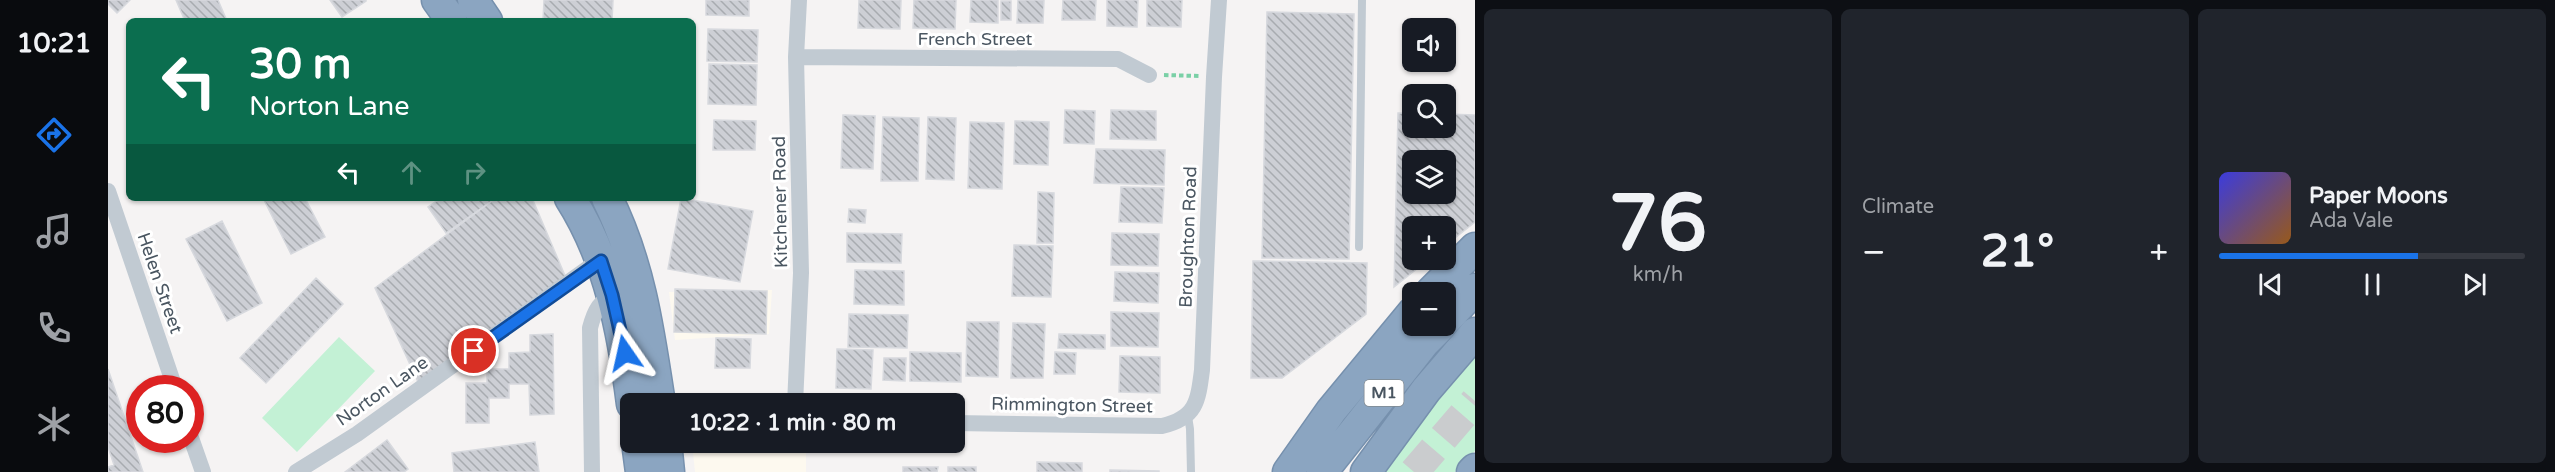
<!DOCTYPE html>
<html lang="en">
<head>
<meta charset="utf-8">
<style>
	body { margin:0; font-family:"Varela Round",sans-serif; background:#20242c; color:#f1f3f6; height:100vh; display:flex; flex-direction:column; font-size:22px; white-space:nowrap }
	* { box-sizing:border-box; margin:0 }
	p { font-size:20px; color:#9ea1a6 }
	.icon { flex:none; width:33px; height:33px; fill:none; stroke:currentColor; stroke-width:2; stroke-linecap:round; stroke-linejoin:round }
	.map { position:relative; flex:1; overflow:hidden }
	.sheet { display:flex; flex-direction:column; gap:9px; padding:9px; background:#0d0f14; width:1080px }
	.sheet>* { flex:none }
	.hud { position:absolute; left:18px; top:18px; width:570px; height:183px; border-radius:9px; box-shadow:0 2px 4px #0004; background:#0b6e4f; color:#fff; overflow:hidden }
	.controls { position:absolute; left:1294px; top:18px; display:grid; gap:12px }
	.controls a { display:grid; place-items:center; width:54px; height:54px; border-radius:9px; background:#171b24; box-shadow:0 2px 4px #0004; font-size:30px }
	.speed { position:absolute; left:18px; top:375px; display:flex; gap:12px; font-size:30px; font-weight:700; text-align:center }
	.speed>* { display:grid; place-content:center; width:78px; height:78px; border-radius:50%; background:#171b24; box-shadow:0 2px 4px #0004; line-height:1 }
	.speed .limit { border:9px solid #d22; background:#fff; color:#111 }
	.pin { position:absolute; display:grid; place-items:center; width:51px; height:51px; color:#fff; margin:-26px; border:3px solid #fff; border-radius:50%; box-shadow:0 2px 6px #0007 }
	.me { position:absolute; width:66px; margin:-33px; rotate:349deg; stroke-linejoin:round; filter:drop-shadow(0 0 4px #0008) }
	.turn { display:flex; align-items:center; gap:21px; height:126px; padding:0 24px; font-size:27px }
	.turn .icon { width:78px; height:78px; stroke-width:2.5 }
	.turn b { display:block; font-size:42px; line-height:51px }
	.lanes { display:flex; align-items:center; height:57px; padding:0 24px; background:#0003; justify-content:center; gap:30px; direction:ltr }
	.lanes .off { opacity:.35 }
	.big { font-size:45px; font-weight:700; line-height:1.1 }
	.sheet .tile { flex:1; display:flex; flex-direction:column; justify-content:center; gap:9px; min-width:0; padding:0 21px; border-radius:9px; background:#20242c }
	.sheet .dial { align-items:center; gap:0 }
	.dial b { font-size:78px; line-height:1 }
	.song { display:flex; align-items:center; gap:18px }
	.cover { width:72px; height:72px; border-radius:9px; background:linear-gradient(135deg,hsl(240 70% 55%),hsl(30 70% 35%)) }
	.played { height:6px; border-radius:3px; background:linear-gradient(90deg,#1a73e8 65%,#363941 65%) }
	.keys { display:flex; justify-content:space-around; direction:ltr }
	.heat { display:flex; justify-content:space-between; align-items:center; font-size:33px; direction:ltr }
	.sheet .tiles { flex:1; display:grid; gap:9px; grid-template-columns:repeat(3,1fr) }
	.trip { position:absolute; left:512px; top:393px; width:345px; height:60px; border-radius:9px; background:#171b24; box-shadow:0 2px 4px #0004; font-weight:700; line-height:60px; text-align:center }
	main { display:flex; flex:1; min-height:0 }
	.tab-bar { display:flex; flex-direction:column; width:108px; justify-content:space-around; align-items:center; background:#090b0e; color:#9ea1a6 }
	.tab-bar .icon { width:42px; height:42px }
	.tab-bar .current { color:#1a73e8 }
	.tab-bar b { font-size:27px; color:#f1f3f6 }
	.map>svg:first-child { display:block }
</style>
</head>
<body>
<main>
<nav class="tab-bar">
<b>10:21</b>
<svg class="icon current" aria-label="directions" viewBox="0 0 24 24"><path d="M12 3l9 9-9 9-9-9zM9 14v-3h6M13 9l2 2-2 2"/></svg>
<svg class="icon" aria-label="music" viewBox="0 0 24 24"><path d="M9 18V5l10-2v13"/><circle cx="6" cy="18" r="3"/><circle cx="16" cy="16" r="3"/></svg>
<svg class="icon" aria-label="phone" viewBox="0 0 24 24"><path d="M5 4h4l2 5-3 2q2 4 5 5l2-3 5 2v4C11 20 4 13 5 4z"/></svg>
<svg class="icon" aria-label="climate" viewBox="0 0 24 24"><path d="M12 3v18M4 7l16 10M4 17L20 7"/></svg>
</nav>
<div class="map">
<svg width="1367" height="472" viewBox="0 0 1367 472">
	<defs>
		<pattern id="building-back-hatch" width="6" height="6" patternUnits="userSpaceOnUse" patternTransform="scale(1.5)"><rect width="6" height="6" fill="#cdcfd5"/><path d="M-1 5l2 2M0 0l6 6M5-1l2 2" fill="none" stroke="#a8abb0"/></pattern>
	</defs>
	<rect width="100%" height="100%" fill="#f5f3f3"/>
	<path fill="#fdf9ef" d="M664 290 661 334 567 340 561 292Z
		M584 443H698V472H587Z"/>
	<path fill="#c3f1d5" d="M231 337 267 371 189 452 154 418Z
		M1367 352V451L1347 472H1273L1310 421Z"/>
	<path fill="url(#building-back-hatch)" stroke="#d7d9de" stroke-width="1.5" fill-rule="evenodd" d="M0 0H22L9 13 0 4Z
		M68 0H110L119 21H77Z
		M222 0H258V1L234 17Z
		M436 0H505L504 21H435Z
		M598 0H641V16L598 15Z
		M751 0H793L792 29 750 28Z
		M806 0H848L847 29 805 28Z
		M863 0H890V23L862 22Z
		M910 0H936L935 23H909Z
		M955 0H988L987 20H954Z
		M999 0H1030L1029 27 999 26Z
		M1039 0H1074L1073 27 1039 26Z
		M893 1H903V20H893Z
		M1159 12 1246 14 1241 259 1154 258Z
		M600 29 650 30 649 62 599 61Z
		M601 64 649 65 648 105 600 104Z
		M957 110 987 111 986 144 956 143Z
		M1003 110 1048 111V140L1002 139Z
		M1290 113 1305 114V128H1338V114L1367 115V222L1338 245V226H1305V260H1320L1286 287ZM1305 160H1338V194H1305Z
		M735 115 767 116 765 169 733 168Z
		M775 117 811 118 810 181H773Z
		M820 117 848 118 846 180 818 179Z
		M606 120 648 121 647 150H605Z
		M907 121 941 122 940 165 906 164Z
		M862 122 896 123 894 189 860 188Z
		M988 149 1057 150 1056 185 986 183Z
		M1013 187 1056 188 1054 223 1011 222Z
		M930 192 946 193 945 243H929Z
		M155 198H197L217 237 183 254Z
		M333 198H388L338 233 320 207Z
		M388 198H424L458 278 311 384 267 288Z
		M573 198 645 211 632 282 560 269Z
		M741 209 758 210 757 223 740 222Z
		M114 221 154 303 119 321 78 239Z
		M739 233 794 234 793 263 739 262Z
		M1004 233 1051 234 1050 266 1003 265Z
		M906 245 945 246 943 297 904 296Z
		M1145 261 1259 263 1258 314 1174 378H1143Z
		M747 270 796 271V305L746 304Z
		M1007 272 1051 273 1050 303 1006 301Z
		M208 278 235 304 158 383 132 358Z
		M567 289 659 291 658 334 566 332Z
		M1003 312 1051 313 1050 347 1003 346Z
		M741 314 800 315 799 348 740 347Z
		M859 322H891L890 377 858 376Z
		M905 323 937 324 935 378H903Z
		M445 334 446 414 422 415 421 384H401V398H381V423H358V383H379V369H401V353L422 352V335Z
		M951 334 997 335V349L950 348Z
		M608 338 643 339 642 368H607Z
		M729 349 765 350 763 389 728 388Z
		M802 352 853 353V382L802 381Z
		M947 352 968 353 967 374H946Z
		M1012 356 1052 357V393L1011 392Z
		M776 358H798L797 381 775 380Z
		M0 369 35 472H0V467L6 465 0 447Z
		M279 440 300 469 296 472H237Z
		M427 442 431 472H346L344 453Z
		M929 462 974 463V472H929Z
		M795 467H830L829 472H795Z
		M840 467H868V472H840Z
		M1002 470 1051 471V472H1002Z"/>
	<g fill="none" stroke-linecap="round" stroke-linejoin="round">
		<path stroke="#caccce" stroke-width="30" stroke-dasharray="30 15" stroke-linecap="butt" d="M1306 472 1367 401"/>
		<defs>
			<path id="highway" d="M329 0 344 21
				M365 0 379 21
				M462 198C501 259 515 332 524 404
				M499 198C532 264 541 331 552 404
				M1323 292 1367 248
				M1338 320 1367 289
				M529 442 533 472
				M558 442 561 472
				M1180 472 1223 411 1305 312
				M1214 472 1316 343 1333 326
				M1258 472 1318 390 1367 333
				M1364 472 1367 469"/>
		</defs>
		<use href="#highway" stroke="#7690ad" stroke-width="33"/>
		<path stroke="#7ad0a6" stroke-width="4" stroke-dasharray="4.5 3" stroke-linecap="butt" d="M1056 75 1091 76"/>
		<path stroke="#c1cad2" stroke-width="8" d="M1251 247 1254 0
			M1080 416 1082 429 1083 472"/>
		<path stroke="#c1cad2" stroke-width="16" d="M688 57 1010 59 1041 75
			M0 191 67 388
			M687 404 693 273 688 57 691 0
			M846 423 1054 426C1088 418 1090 402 1094 370L1106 77 1111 0
			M82 435 95 472
			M188 472 249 434 497 256
			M484 472 482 328C486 312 492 298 510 294"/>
		<use href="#highway" stroke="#8ba5c1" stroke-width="30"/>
	</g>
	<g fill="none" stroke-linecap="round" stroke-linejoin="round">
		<defs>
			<path id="route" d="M366 351 493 261 504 295 517 353"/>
		</defs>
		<use href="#route" stroke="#114b97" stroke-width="15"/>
		<use href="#route" stroke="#1a73e8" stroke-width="10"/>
	</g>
	<g text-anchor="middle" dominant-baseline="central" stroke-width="6" stroke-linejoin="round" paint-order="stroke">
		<rect fill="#fff" stroke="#808990" stroke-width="1.5" x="1256.5" y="380" width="39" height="26" rx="4.5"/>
		<g font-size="16" font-weight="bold" fill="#4a5661">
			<text x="1276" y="393">M1</text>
		</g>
		<g font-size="18" fill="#4a5661" stroke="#fff">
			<text x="867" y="39">French Street</text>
			<text transform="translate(672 202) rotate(-91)">Kitchener Road</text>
			<text transform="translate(1080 237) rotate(-88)">Broughton Road</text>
			<text transform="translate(52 283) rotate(71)">Helen Street</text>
			<text transform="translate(274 391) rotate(-35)">Norton Lane</text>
			<text transform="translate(964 405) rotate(1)">Rimmington Street</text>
		</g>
	</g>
</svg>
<div class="controls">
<a><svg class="icon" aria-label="sound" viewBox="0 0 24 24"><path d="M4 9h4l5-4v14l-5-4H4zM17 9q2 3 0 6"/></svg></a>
<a><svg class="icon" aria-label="search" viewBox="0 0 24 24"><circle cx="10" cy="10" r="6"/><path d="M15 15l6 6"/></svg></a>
<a><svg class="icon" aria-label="layers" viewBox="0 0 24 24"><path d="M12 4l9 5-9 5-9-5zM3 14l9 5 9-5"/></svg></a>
<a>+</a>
<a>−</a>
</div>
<div class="speed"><div class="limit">80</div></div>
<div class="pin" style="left:366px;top:351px;background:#d93025"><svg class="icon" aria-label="arrive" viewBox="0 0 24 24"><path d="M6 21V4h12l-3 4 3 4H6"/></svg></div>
<svg class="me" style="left:517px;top:353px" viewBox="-20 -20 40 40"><path d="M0-17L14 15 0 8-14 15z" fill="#1a73e8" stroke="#fff" stroke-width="4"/></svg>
<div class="trip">10:22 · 1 min · 80 m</div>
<div class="hud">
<div class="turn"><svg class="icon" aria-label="left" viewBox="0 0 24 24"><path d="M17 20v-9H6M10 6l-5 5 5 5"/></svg><div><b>30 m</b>Norton Lane</div></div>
<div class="lanes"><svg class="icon" aria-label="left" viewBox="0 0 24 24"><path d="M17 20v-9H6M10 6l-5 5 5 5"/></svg><svg class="icon off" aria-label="ahead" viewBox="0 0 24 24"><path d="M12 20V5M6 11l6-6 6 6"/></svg><svg class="icon off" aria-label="right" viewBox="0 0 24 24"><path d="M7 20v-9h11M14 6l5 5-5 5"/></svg></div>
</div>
</div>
<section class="sheet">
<div class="tiles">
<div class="tile dial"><b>76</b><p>km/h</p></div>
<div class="tile"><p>Climate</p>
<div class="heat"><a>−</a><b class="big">21°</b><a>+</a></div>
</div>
<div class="tile">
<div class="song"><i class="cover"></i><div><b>Paper Moons</b><p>Ada Vale</p></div></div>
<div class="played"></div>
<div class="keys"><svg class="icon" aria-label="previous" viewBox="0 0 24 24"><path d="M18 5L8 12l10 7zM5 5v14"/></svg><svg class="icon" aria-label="pause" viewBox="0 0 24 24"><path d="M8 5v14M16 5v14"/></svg><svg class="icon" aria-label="next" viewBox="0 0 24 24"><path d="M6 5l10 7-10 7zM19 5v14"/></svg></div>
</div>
</div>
</section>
</main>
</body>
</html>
